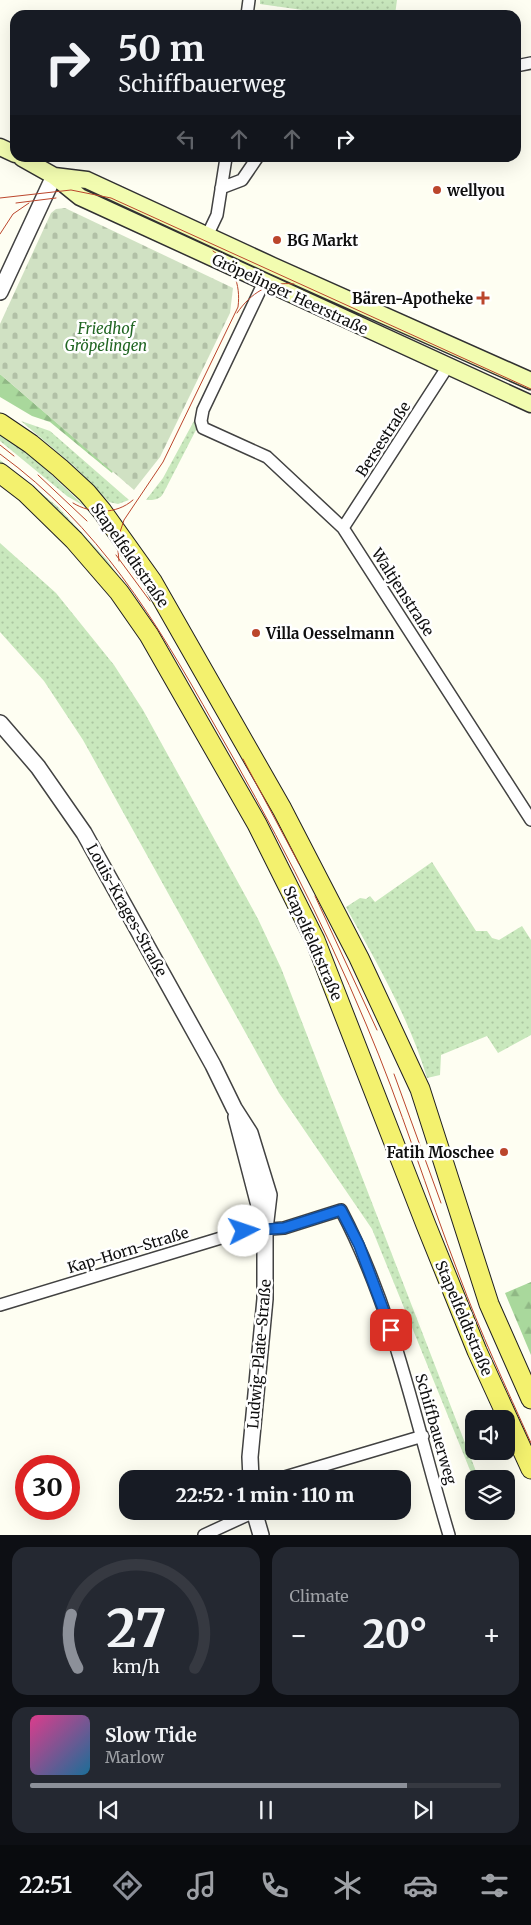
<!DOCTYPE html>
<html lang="en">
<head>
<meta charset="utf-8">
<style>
	body { margin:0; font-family:Merriweather,serif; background:#242831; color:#f1f3f6; height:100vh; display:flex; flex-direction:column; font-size:19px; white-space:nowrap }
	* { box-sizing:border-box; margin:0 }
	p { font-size:16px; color:#9ea1a6 }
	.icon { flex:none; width:28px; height:28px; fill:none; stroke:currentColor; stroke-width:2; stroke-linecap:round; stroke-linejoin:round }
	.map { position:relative; height:1535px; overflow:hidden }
	.side { display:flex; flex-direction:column; gap:12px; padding:12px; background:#0d0f14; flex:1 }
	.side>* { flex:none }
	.banner { position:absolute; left:10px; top:10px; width:511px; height:152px; border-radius:15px; box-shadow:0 5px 20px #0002; background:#171b24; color:#f1f3f6; overflow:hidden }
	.buttons { position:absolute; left:465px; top:1410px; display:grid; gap:10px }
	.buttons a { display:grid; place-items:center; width:50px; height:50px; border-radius:10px; background:#171b24; box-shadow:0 5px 20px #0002; font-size:25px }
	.speed { position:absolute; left:15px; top:1455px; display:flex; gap:10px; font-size:25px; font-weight:700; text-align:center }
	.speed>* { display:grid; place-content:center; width:65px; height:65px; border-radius:50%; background:#171b24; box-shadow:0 5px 20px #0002; line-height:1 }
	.speed .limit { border:8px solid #d22; background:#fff; color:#111 }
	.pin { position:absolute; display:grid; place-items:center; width:42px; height:42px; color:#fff; margin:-21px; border-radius:10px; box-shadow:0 2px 8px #0006 }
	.me { position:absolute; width:55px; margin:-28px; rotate:86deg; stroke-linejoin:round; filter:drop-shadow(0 0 4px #0008) }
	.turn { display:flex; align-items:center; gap:18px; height:105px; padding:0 25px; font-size:22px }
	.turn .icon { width:65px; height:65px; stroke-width:2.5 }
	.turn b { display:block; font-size:35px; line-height:42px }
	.lanes { display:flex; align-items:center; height:48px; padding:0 25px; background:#0003; justify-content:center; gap:25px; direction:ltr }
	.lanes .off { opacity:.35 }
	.big { font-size:38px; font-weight:800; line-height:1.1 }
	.side .widget { flex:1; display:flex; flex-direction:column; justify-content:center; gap:8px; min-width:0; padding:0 18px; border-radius:15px; background:#242831 }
	.side .dial { align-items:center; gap:0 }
	.dial svg { height:130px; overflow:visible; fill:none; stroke:#363941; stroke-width:7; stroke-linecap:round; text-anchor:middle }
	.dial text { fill:#f1f3f6; stroke:none }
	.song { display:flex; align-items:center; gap:15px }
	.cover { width:60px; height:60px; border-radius:8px; background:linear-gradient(135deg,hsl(330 70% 55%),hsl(200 70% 35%)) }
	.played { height:5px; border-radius:2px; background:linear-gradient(90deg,#8c9099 80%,#363941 80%) }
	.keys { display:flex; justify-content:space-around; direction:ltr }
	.heat { display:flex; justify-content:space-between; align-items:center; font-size:28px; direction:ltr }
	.side .tiles { flex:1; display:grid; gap:12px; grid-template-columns:1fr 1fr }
	.widget:last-child { grid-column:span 2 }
	.trip { position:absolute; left:119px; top:1470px; width:292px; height:50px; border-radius:15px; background:#171b24; box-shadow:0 5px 20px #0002; font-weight:800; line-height:50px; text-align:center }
	.tabs { display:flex; height:80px; justify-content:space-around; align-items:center; background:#090b0e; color:#9ea1a6 }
	.tabs .icon { width:35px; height:35px }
	.tabs .current { color:#8c9099 }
	.tabs b { font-size:22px; color:#f1f3f6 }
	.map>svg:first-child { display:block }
</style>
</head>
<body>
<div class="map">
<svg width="531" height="1535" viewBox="0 0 531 1535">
	<defs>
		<pattern id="grass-dots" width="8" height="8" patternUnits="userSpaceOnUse" patternTransform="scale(1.25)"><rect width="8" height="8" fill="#c9e8bd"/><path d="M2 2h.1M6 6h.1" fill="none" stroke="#abc6a1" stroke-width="1.8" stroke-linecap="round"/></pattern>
		<pattern id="forest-firs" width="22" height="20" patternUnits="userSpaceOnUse" patternTransform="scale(1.25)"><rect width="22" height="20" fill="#a9d89c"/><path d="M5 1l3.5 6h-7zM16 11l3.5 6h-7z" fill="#90b885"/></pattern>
		<pattern id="cemetery-stones" width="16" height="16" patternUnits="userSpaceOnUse" patternTransform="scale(1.25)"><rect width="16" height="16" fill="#d0e1c3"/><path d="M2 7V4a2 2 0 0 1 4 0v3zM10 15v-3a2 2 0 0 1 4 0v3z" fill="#b1c0a6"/></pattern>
	</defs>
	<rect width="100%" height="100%" fill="#fefef2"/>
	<path fill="url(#grass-dots)" d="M260 0H397L395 15H338L260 4Z
		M195 419 197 428 164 492C160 500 155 500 146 500L163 478Z
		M21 421 50 431 129 500 118 504 109 502 75 467Z
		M0 434 37 461 84 506 67 496 0 441Z
		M0 460 57 506 107 560 145 614 0 464Z
		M0 543 56 593 114 665 143 710 222 853 258 919 281 968 479 1479 474 1480 372 1229 279 1093 83 740 44 681 0 632Z
		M432 862 476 931H487L492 938 499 940 522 926 531 940V1035L498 1053 487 1036 441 1055 440 1075 427 1078C409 1017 376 962 346 907L360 898 366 899 370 896 375 902Z"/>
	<path fill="url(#forest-firs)" d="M0 374 113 471 112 473 50 422 32 416 0 397Z
		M531 1282V1355L505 1293Z"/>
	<path fill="url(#cemetery-stones)" d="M65 208 233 288 230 313 160 457 134 490 0 374V324L51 213 56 209Z"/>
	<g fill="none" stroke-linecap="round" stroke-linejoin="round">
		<defs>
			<path id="minor" d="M247 15 249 0
				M516 66 531 63
				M221 188 242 180 257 158
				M207 236 217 215 226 158
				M264 282 203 410 201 421 203 428 267 457 343 528 531 820
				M343 528 448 366
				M0 1305 244 1231 284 1228 341 1210C395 1313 416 1425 449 1535
				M278 1479 423 1436
				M204 1535 254 1512"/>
			<path id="tertiary" d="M0 292 54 176
				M0 723 38 767 84 833 213 1065 234 1108 250 1133 269 1195 265 1229V1299L250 1457 251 1479
				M236 1117 263 1221
				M254 1511 261 1535"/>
			<path id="secondary" d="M0 147 15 154
				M22 158 54 176 87 180 273 266 531 381
				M54 176 80 197 531 404"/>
			<path id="primary" d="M0 423 31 444 60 468 87 493 102 511 152 581 282 809 359 958 420 1089 489 1304 531 1399
				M0 473 26 493 74 540 119 592 149 635 257 824 315 940 426 1225 477 1351 531 1469"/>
		</defs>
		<use href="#minor" stroke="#424242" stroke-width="14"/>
		<use href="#tertiary" stroke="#424242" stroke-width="18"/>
		<use href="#secondary" stroke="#313131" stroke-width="19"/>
		<use href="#primary" stroke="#202020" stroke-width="21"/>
		<use href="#minor" stroke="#fff" stroke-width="11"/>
		<use href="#tertiary" stroke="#fff" stroke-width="15"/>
		<use href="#secondary" stroke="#f2fcb0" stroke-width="16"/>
		<use href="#primary" stroke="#f3f16e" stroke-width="19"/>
		<path stroke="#bb462c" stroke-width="1" d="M0 198 71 190 111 198 531 389
			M16 203 56 198
			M0 234 13 214 29 203
			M237 313C251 293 269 281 294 284
			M0 445 14 456
			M0 454C100 527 154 618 214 724 270 821 323 921 366 1024 401 1106 427 1192 459 1275 480 1332 506 1387 531 1443
			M38 475 87 521
			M73 503C91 514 116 515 133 500
			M116 555 150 601
			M119 561 117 541 124 520 163 462 238 307C241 284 233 264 213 251
			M243 759 299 864
			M315 896 377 1030
			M394 1074 441 1203"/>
	</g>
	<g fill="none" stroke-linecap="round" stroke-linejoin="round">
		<defs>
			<path id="route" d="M244 1231 284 1228 341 1210 359 1245 391 1330"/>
		</defs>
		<use href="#route" stroke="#114b97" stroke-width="12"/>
		<use href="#route" stroke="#1a73e8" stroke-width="9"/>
	</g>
	<g fill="#bb462c" stroke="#fff" stroke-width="2">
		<circle cx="437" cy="190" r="5"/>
		<circle cx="277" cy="240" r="5"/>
		<path d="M480.5 290.5h5v5h5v5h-5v5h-5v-5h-5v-5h5z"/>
		<circle cx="256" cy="633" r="5"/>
		<circle cx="504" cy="1152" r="5"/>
	</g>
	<g text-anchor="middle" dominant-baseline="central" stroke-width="5" stroke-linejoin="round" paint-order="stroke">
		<g font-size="15" font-weight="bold" fill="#0f0f0f" stroke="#fff" text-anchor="start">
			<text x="447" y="190">wellyou</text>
			<text x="287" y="240">BG Markt</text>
			<text x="473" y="298" text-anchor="end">Bären-Apotheke</text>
			<text x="266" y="633">Villa Oesselmann</text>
			<text x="494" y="1152" text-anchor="end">Fatih Moschee</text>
		</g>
		<g font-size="15" fill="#0f0f0f" stroke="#fff">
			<text transform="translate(290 294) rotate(25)">Gröpelinger Heerstraße</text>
			<text transform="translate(383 439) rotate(-57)">Bersestraße</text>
			<text transform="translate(130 555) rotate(55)">Stapelfeldtstraße</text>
			<text transform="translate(403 592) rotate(57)">Waltjenstraße</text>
			<text transform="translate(127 910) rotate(61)">Louis-Krages-Straße</text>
			<text transform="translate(313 943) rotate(66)">Stapelfeldtstraße</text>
			<text transform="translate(128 1250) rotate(-17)">Kap-Horn-Straße</text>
			<text transform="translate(464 1318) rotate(67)">Stapelfeldtstraße</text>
			<text transform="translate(259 1354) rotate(-85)">Ludwig-Plate-Straße</text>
			<text transform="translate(436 1429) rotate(74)">Schiffbauerweg</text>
		</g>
		<g font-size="15" font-style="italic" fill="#216623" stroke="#fff">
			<text x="106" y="328">Friedhof<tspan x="106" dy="17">Gröpelingen</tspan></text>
		</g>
	</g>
</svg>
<div class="buttons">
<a><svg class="icon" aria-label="sound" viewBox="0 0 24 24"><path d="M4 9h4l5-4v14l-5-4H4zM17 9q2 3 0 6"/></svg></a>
<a><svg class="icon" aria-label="layers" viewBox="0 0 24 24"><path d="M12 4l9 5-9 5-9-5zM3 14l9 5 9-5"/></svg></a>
</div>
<div class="speed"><div class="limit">30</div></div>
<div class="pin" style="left:391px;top:1330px;background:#d93025"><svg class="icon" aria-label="arrive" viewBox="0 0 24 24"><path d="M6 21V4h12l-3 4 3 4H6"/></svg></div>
<svg class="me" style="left:244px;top:1231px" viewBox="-20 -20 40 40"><circle r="19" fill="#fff"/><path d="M0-13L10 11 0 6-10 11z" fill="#1a73e8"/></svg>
<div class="trip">22:52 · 1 min · 110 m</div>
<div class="banner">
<div class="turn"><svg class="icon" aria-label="right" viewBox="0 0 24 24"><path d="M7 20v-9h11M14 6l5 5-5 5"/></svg><div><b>50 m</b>Schiffbauerweg</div></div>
<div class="lanes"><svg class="icon off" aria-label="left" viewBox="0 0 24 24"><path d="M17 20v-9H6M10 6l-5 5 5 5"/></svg><svg class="icon off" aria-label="ahead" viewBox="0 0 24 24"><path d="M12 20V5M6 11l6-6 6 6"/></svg><svg class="icon off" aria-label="ahead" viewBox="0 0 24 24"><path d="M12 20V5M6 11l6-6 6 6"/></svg><svg class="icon" aria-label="right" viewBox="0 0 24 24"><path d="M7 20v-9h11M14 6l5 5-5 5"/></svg></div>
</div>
</div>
<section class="side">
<div class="tiles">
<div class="widget dial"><svg viewBox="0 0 100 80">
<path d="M14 69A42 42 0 1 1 86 69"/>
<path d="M14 69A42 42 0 0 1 10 36" stroke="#8c9099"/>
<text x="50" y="56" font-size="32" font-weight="700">27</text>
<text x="50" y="72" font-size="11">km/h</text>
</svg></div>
<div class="widget"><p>Climate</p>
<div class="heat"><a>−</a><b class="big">20°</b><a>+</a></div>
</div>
<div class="widget">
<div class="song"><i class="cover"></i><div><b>Slow Tide</b><p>Marlow</p></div></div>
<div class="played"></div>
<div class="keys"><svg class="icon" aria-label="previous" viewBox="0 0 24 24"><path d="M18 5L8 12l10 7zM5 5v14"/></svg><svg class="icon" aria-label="pause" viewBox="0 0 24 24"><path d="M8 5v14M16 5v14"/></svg><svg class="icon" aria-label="next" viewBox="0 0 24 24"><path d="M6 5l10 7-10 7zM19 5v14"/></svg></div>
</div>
</div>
</section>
<nav class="tabs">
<b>22:51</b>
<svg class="icon current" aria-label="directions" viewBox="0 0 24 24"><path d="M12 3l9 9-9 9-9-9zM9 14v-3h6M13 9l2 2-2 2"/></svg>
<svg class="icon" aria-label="music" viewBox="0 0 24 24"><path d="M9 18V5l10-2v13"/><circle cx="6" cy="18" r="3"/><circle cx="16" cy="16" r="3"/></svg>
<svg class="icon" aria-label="phone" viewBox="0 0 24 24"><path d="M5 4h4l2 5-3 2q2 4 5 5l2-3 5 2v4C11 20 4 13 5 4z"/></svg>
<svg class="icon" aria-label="climate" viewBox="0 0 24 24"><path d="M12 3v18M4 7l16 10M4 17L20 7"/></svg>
<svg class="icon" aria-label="car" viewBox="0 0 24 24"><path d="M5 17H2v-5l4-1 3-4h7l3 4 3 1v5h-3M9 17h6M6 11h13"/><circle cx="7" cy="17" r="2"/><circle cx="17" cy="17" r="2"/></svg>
<svg class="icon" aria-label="filters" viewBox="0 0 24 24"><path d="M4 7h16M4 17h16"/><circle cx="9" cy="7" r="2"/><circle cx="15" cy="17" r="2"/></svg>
</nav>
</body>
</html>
